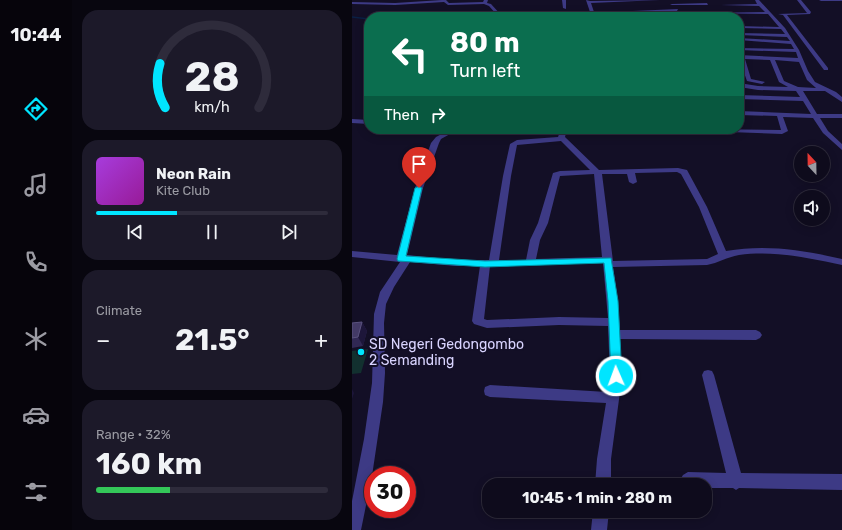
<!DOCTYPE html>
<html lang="en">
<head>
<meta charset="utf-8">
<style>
	body { margin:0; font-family:Rubik,sans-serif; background:#1c1929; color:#f1f3f6; height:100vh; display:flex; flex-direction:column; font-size:15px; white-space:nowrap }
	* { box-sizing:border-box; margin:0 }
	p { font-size:13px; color:#9b9ba3 }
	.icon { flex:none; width:22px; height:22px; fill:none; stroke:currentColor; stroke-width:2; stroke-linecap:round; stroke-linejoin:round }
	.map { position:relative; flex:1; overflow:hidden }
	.side { display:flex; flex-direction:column; gap:10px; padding:10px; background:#08060f; width:280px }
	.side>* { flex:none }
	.guide { position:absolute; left:12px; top:12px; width:380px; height:122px; border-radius:16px; box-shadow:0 2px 10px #0003,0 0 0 1px #2e2b3b; background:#0b6e4f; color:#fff; overflow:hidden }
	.needle { width:26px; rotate:338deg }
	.fabs { position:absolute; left:442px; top:146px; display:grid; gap:8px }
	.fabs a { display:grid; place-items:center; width:36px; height:36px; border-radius:50%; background:#0e0b1c; box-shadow:0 2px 10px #0003,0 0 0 1px #2e2b3b; font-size:20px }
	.speed { position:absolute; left:12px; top:466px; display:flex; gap:8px; font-size:20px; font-weight:700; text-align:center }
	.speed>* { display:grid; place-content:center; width:52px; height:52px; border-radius:50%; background:#0e0b1c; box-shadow:0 2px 10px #0003,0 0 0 1px #2e2b3b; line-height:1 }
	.speed .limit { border:6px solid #d22; background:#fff; color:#111 }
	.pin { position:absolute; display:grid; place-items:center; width:34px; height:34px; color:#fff; margin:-41px -17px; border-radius:50% 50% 50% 0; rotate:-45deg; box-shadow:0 0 4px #0007 }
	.pin .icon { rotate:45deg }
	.me { position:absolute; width:44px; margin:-22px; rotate:358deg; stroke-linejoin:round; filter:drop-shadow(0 0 3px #0008) }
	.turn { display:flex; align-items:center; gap:14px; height:84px; padding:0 20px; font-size:18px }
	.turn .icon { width:52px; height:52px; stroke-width:2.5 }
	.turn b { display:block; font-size:28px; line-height:34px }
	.then { display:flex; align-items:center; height:38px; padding:0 20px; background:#0003; gap:8px; font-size:15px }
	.big { font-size:30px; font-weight:700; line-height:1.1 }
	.side .tile { flex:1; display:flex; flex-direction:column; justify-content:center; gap:6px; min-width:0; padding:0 14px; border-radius:16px; background:#1c1929 }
	.side .dial { align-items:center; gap:0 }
	.dial svg { height:104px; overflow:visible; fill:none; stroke:#2e2b3b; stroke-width:7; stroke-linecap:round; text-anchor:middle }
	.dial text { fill:#f1f3f6; stroke:none }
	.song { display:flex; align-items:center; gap:12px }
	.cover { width:48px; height:48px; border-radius:6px; background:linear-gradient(135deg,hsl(280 70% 55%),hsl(300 70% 35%)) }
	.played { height:4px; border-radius:2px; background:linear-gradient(90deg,#00e5ff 35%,#2e2b3b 35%) }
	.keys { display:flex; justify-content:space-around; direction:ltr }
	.heat { display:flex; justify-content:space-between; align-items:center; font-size:22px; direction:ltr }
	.charge { height:6px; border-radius:3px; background:linear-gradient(90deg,#34c759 32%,#2e2b3b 0) }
	.trip { position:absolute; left:130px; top:478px; width:230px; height:40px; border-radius:16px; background:#0e0b1c; box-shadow:0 2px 10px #0003,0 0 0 1px #2e2b3b; font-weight:700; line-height:40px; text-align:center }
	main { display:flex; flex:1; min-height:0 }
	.tab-bar { display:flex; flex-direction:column; width:72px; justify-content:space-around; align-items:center; background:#06040b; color:#9b9ba3 }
	.tab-bar .icon { width:28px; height:28px }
	.tab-bar .on { color:#00e5ff }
	.tab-bar b { font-size:18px; color:#f1f3f6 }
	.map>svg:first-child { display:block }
</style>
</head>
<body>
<main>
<nav class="tab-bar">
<b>10:44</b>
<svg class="icon on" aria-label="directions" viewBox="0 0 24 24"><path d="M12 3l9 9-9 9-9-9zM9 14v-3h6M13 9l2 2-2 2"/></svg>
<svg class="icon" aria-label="music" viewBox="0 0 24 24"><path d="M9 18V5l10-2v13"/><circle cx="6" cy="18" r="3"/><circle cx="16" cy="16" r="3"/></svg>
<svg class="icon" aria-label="phone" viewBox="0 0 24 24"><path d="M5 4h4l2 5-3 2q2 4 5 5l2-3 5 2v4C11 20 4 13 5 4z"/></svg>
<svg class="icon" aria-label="climate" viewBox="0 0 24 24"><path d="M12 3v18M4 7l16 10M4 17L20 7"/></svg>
<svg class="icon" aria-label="car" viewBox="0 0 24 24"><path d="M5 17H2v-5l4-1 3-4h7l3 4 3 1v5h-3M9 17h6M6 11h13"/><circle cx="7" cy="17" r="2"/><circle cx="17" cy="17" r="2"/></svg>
<svg class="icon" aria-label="filters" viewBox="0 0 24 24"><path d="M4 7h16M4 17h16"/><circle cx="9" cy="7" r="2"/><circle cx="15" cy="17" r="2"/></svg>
</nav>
<section class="side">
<div class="tile dial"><svg viewBox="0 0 100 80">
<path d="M14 69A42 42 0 1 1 86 69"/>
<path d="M14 69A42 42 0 0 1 10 35" stroke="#00e5ff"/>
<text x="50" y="56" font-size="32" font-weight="700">28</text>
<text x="50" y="72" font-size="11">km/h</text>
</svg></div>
<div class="tile">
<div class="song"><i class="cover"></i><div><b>Neon Rain</b><p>Kite Club</p></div></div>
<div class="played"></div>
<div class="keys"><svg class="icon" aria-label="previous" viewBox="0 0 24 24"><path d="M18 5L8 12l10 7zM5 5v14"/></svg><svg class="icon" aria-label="pause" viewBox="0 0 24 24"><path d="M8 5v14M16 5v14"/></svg><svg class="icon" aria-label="next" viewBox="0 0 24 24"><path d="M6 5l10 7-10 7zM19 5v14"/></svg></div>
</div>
<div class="tile"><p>Climate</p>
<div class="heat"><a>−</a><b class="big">21.5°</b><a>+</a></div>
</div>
<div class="tile"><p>Range · 32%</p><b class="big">160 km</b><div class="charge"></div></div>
</section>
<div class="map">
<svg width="490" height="530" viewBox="0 0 490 530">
	<rect width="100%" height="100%" fill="#130f26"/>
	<path fill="#12302f" d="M16 349 9 373 0 374V351Z"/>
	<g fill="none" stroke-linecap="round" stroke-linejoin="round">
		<path stroke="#0a1f44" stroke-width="1.5" d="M0 17 17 19"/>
		<path fill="#3d3a85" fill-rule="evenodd" d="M90 0H94L97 3 131 2 132 0H136L135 3 139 4 150 16 139 17 145 15 137 6 132 4 96 5 92 2 43 5 0 4V2L43 3Z
			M210 0H214V9L211 8Z
			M234 0 238 1 308 0 239 3 242 12 240 17H236L238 12Z
			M403 0H407L433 28 447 50 456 71 463 82 484 92 490 97V102L473 91H451L465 114H490V118H468L476 131 490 144V150L471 133 461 118 431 117 436 131 430 134 349 131 346 129 429 130 425 116 387 115V111L459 114 451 101 387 99V95L448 97 444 91 406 90 387 87V83L406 86 436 87 427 82 418 60 393 59 399 79 413 82 410 84 395 81 387 59V55L446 58 444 52 387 50V48L442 49 439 44 387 40V38L438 41 435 37 387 35V33L433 34 429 29 387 28V26L427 27 416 14 349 13 413 12 407 6 369 5 405 4ZM423 60 447 62 455 80 464 88 446 87 432 81Z
			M445 0H449L459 12 458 14 435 15 476 68V70H472L431 15 426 14 455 13Z
			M467 0H490V1H469Z
			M355 3 356 5H318L320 4Z
			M326 9 325 11 260 13 258 12Z
			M0 119 17 120V124L0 123Z
			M99 129H107L89 139 87 143 71 188 55 255 104 260H137L151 176 158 144 165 140 206 137 209 129H215L213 137 247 170 326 168 335 170 355 207 374 251C414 244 451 250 490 259V265C456 258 422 250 387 255 375 257 366 263 355 265L261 267 266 301 268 330H404L408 332 410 335 408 338 404 340 268 339 270 377 259 459V485H243L245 459 254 403 138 397 133 395 132 391 133 387 138 385 255 392 258 377 256 326 207 325 135 328 122 324 120 321 128 266H104L58 262 42 287 34 304 32 323 33 373 31 402 20 476 9 530H0V501L12 439 20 383 22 314 28 292 48 262 0 257V251L45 255 63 188 79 143 84 137ZM209 141 238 170 208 171 201 173 186 223 178 240 174 260H147L159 176 165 145ZM325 172 329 174 347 207 366 254 355 259 261 261 250 174H275L277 182 281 184 285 182 283 173ZM242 174 250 257 184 259 188 240 196 223 208 176ZM251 263 256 318 207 317 135 320 132 319 138 266Z
			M356 370 360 371 362 375 389 473 490 474V490L387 488 384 490 381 488H353V485H331L328 480 331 475 336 472 374 473 350 375 352 371Z
			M241 511H257L255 530H239Z"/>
	</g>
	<path fill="#312854" d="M166 129H186L185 134 166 133Z
		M10 322 15 331 11 346 0 348V323Z"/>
	<path fill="#1d163a" d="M10 322 15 331 11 346 6 337Z
		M0 389 2 393 0 399Z"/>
	<path fill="#433a66" stroke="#5a527e" d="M10 322 6 337 0 338V323Z"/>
	<path fill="#00e5ff" stroke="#0095a6" d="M67 186 70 188 54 256 133 261 259 258 266 301 270 376 269 380 264 381 260 380 259 376 256 301 252 263 133 267 46 261 45 259 63 188Z"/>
	<circle fill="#00e5ff" stroke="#130f26" stroke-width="1.5" cx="9" cy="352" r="4"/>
	<g text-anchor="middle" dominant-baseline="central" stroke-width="4" stroke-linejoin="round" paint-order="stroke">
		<g font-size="14" fill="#d9d4ff" stroke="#130f26" text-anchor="start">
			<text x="17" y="344">SD Negeri Gedongombo<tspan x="17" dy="16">2 Semanding</tspan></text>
		</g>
	</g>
</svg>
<div class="fabs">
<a><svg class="needle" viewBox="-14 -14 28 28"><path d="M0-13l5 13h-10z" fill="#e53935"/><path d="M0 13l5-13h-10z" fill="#9b9ba3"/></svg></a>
<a><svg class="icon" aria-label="sound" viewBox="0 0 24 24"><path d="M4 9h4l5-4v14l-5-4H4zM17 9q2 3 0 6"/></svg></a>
</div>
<div class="speed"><div class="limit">30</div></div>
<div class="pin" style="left:67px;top:188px;background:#d93025"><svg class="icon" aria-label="arrive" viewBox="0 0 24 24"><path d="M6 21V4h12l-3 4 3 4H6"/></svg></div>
<svg class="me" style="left:264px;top:376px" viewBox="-20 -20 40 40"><circle r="17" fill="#00e5ff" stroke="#fff" stroke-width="3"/><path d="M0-11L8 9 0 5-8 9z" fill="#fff"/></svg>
<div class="trip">10:45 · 1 min · 280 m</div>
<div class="guide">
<div class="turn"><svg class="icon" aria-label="left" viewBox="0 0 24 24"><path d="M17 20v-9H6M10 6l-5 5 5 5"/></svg><div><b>80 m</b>Turn left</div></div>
<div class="then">Then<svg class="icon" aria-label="right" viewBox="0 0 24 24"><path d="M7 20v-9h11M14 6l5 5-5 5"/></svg></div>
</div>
</div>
</main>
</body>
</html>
